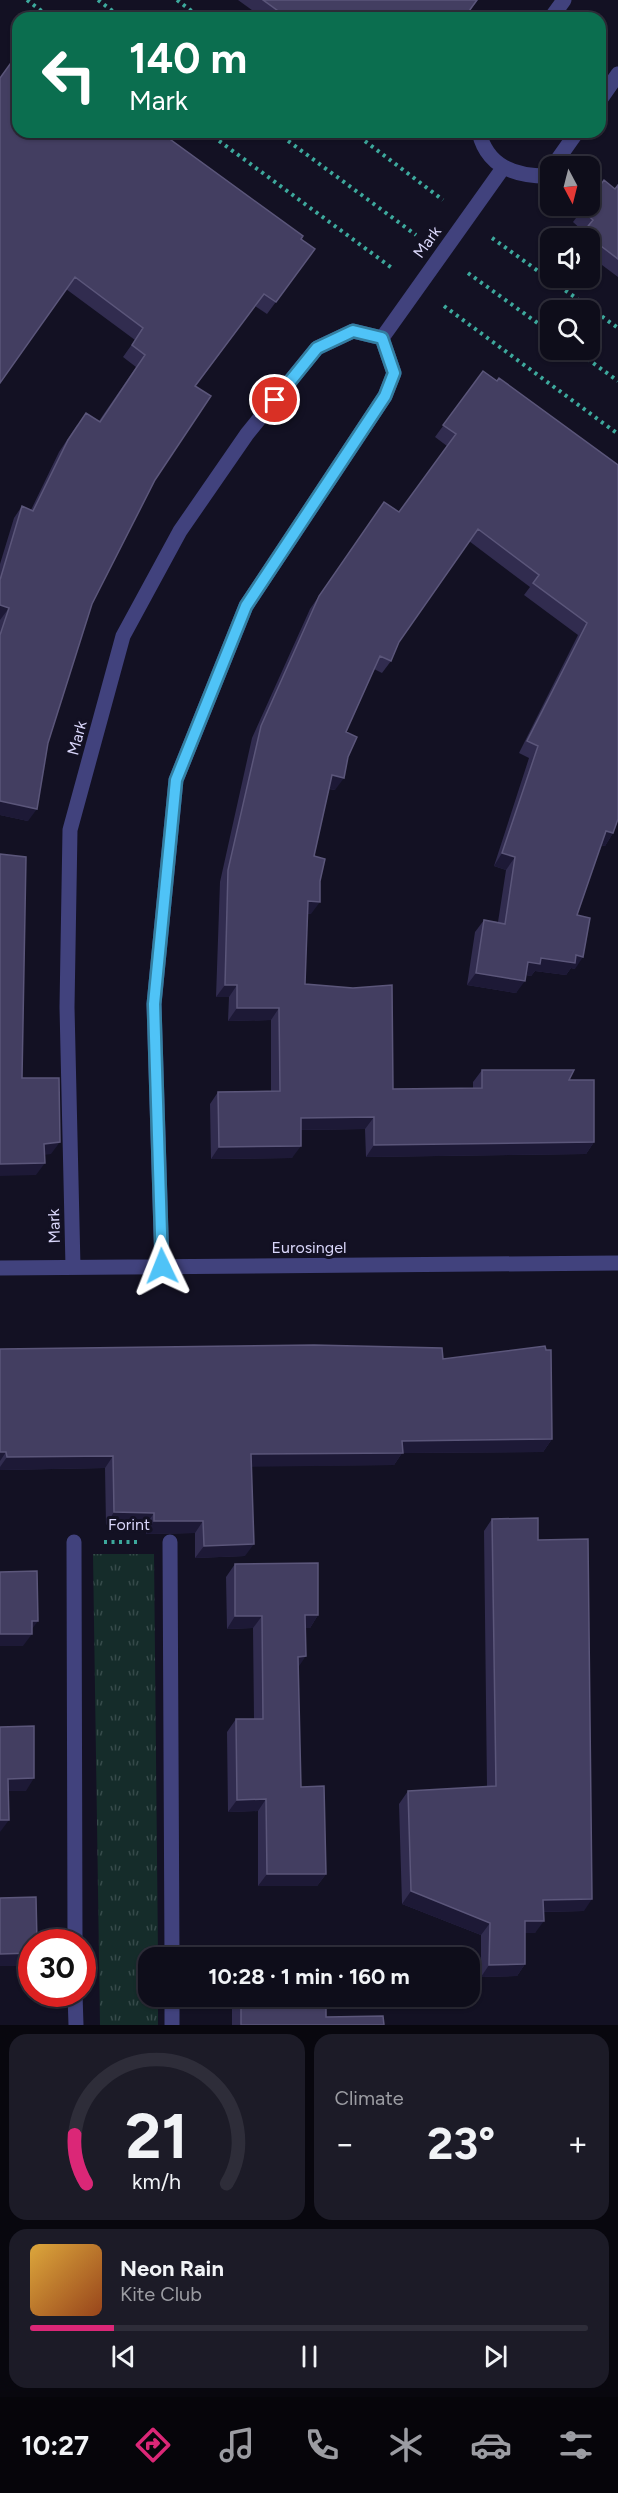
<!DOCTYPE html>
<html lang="en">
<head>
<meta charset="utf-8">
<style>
	body { margin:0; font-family:Figtree,sans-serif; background:#1c1b27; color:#f1f3f6; height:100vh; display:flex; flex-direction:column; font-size:22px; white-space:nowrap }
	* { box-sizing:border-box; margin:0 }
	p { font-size:20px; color:#9b9ca2 }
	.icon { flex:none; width:33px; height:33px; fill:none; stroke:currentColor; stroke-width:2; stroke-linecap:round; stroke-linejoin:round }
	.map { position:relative; height:2025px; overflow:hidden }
	.panel { display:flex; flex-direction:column; gap:9px; padding:9px; background:#08070e; flex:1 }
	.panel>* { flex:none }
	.top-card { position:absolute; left:12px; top:12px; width:594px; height:126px; border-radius:18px; box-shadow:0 2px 4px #0004,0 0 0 2px #2e2d39; background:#0b6e4f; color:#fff; overflow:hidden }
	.needle { width:39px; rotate:173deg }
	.controls { position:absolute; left:540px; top:156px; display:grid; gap:12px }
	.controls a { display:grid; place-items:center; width:60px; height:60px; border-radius:12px; background:#0e0d1a; box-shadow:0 2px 4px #0004,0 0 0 2px #2e2d39; font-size:30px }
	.speed { position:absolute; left:18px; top:1929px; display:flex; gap:12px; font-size:30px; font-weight:700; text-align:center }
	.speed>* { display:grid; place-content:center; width:78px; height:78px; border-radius:50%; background:#0e0d1a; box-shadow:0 2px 4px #0004,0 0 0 2px #2e2d39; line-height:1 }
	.speed .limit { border:9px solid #d22; background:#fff; color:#111 }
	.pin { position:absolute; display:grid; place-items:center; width:51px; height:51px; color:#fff; margin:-26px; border:3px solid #fff; border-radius:50%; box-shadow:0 2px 6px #0007 }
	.me { position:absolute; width:66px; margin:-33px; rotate:358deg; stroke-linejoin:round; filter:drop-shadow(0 0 4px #0008) }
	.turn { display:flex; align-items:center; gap:21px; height:126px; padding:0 18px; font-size:27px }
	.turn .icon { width:78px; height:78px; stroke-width:2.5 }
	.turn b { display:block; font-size:42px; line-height:51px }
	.big { font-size:45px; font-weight:700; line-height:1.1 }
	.panel .widget { flex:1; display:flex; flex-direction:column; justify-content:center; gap:9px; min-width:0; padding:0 21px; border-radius:18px; background:#1c1b27 }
	.panel .dial { align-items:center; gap:0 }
	.dial svg { height:156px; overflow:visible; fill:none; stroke:#2e2d39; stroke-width:7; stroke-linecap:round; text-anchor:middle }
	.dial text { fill:#f1f3f6; stroke:none }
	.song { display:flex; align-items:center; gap:18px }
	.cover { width:72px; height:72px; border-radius:9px; background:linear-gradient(135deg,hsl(40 70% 55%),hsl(20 70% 35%)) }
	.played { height:6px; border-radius:3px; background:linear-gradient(90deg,#db2777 15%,#2e2d39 15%) }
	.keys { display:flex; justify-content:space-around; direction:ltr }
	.heat { display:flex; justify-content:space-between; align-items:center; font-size:33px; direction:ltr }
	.panel .tiles { flex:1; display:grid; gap:9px; grid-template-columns:1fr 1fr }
	.widget:last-child { grid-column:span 2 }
	.trip { position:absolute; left:138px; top:1947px; width:342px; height:60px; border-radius:18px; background:#0e0d1a; box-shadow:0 2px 4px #0004,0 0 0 2px #2e2d39; font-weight:700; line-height:60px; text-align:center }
	.dock { display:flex; height:96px; justify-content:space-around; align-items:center; background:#06050a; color:#9b9ca2 }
	.dock .icon { width:42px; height:42px }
	.dock .on { color:#db2777 }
	.dock b { font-size:27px; color:#f1f3f6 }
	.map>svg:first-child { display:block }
</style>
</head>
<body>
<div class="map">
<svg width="618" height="2025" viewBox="0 0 618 2025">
	<defs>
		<pattern id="grass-tufts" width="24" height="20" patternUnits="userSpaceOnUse" patternTransform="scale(1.5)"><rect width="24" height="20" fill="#152c2a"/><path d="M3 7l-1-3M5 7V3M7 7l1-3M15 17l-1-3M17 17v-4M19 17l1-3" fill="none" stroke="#364a4a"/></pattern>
	</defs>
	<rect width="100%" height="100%" fill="#131123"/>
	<path fill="url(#grass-tufts)" d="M93 1554H154L158 1957 148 1958V1996L158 1997V2025H100Z"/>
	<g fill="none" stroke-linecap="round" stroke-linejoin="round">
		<path stroke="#3da99d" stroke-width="4" stroke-dasharray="3 4.5" stroke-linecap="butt" d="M27 0 51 18
			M98 0 122 18
			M177 0 201 18
			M207 132 392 268
			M276 132 416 235
			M353 132 443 200
			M492 238 618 328
			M468 273 550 332
			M444 306 618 434
			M575 350 618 381
			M104 1542H139"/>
		<path stroke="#41427d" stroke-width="15" d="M551 18 564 0
			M600 100 618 74
			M479 132C487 167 515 176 547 176L550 171
			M553 166 577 132
			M382 338 503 168
			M73 1267 67 1007 70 830 123 636 180 531 247 434 317 348 353 331 382 338 394 373 385 396 246 606 176 780 154 1004 162 1266
			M0 1268 618 1263
			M74 1542 75 1942
			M170 1542 172 1958
			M75 1994 76 2025
			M172 1996V2025"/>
	</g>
	<path fill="#312c4f" d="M238 0H478L464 18H263Z
		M18 132 301 239 315 249 267 314 255 306 196 386 155 480 92 604 48 743 28 821 0 815V564L14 518 22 506 31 510 59 452 77 425 99 421 136 367 123 357 135 340 66 289Z
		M618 185V277L590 256V238H579L584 232 573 222 585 206 615 189Z
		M483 371 618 465 613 833 605 846 601 845 577 915 575 969 571 968 566 975 535 971 531 976 526 975 516 993 467 985 475 932 484 920 498 922 506 870 494 866 529 758 519 753 578 635 524 595 530 587 469 541 399 642 391 661 382 673 374 669 346 732 335 790 329 789 314 856 311 914H307L305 984 393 1089H473V1082L482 1070 569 1080 594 1142 586 1154 366 1157 365 1129 301 1130 292 1158 211 1159 210 1104 218 1092 271 1091V1020L228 1021 229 997H216L220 882 252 738 310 609 384 502 399 512 447 446 435 437Z
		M0 1349 443 1359 552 1439 543 1452 402 1453 394 1465 251 1466 245 1556 195 1558V1533L146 1534V1525H106L105 1468 0 1470Z
		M492 1519 538 1540 584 1911 544 1912 535 1933H525V1964L517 1976 481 1977V1935L402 1904 399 1804 408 1791 487 1787 484 1531Z
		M235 1564 318 1615 310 1628H305L298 1667 301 1787 326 1874 317 1886H258V1811L228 1812 227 1732 236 1719H254L253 1628 227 1629 226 1577Z
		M232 1996H300V2007L326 2017 384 2025H232Z"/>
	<path fill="#1d1936" d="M0 605 9 608 0 620Z
		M332 775 344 778 335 790 323 787Z
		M0 801 37 809 28 821 0 815Z
		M606 831 613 833 605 846 597 843Z
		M502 853 515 857 506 870 494 866Z
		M308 901 320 902 311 914 299 913Z
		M576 955 583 957 575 969 571 968 566 975 535 971 531 976 520 974 528 962 541 958Z
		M476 973 525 981 516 993 467 985Z
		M225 985H237L229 997H216Z
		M237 1008H279L271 1020 228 1021Z
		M374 1117 365 1129 292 1130 301 1118Z
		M60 1142 51 1154 36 1156 44 1144Z
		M594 1142 586 1154 366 1157 374 1145Z
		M301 1146 292 1158 211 1159 219 1147Z
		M45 1163 36 1175 0 1176V1164Z
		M552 1439 543 1452 402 1453 394 1465 243 1467 251 1454 402 1441Z
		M0 1452H6L0 1461Z
		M113 1456 105 1468 0 1470V1467L7 1457Z
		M114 1512 154 1513 146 1525H106Z
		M154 1521H203L195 1533 146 1534Z
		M254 1544 245 1556 195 1558 204 1546Z
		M305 1615H318L310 1628H297Z
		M235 1616H262L253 1628 227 1629Z
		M32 1621H38L29 1633Z
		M0 1634H32L23 1646H0Z
		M306 1656 297 1669 298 1657Z
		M34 1778 26 1791H0L8 1779Z
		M266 1799 258 1811 228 1812 237 1800Z
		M0 1820H9L0 1832Z
		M267 1874H326L317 1886H258Z
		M411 1891 490 1923 481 1935 402 1904Z
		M592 1899 584 1911 535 1912 543 1900Z
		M525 1921H544L535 1933H516Z
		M32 1953V1961L28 1966H0V1954Z
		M525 1964 517 1976 481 1977 489 1965Z"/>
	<path fill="#433e61" stroke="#5b567a" stroke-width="1.5" d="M263 0H477L464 18H288Z
		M18 53V132H160L303 236 301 239 315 249 276 302 264 294 195 386 211 396 155 480 92 604 48 743 37 809 0 801V635L9 608 0 605V580L22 506 33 511 68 440 86 413 100 422 145 355 132 345 143 328 75 277 0 383V78Z
		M604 180 615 189 618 185V259L597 243 599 241 585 230 593 220 582 210 585 206H590V199Z
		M483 371 497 381 499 378 618 465V819L613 833 606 831 577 915 590 918 583 957 576 955 575 963 541 958 540 964 528 962 525 981 476 973 484 920 505 924 515 857 502 853 538 746 527 741 587 623 533 583 539 575 478 529 399 642 391 661 380 656 346 732 357 737 348 757 344 778 332 775 314 856 325 859 320 881V902L308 901 305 984 353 988 392 985 393 1089 482 1088V1070H574L569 1080H594V1142L374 1145V1117L301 1118V1146L219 1147 218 1092 280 1091 279 1008H237V985H225L228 870 261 726 319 596 384 502 399 512 456 434 443 425Z
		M0 854 26 857 22 1078H59L60 1142 44 1144 45 1163 0 1164Z
		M314 1345 442 1348 443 1359 545 1346 546 1350H551L552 1439 402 1441 403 1453 251 1454 254 1544 204 1546 203 1521H154V1513L114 1512 113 1456 7 1457 6 1452H0V1349Z
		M538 1518V1540L588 1539 592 1899 543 1900 544 1921H525V1964L489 1965 490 1923 411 1891 408 1791 496 1786 492 1519Z
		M318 1563V1615H305L306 1656 298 1657 301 1787 324 1786 326 1874H267L266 1799 237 1800 236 1719H263L262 1616H235V1564Z
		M37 1571 38 1621H32V1634H0V1572Z
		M34 1726V1778L8 1779 9 1820H0V1727Z
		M36 1897 37 1942H32V1953L0 1954V1898Z
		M241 1996H300V2007H326V2017L383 2016 384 2025H241Z"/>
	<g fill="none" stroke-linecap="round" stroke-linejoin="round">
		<defs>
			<path id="route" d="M162 1266 154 1004 176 780 246 606 385 396 394 373 382 338 353 331 317 348 275 400"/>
		</defs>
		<use href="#route" stroke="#337fa1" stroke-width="15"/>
		<use href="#route" stroke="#4fc3f7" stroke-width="10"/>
	</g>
	<g text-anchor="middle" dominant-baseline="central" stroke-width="6" stroke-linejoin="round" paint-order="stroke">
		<g font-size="16" fill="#dad7fb" stroke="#131123">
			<text transform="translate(427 242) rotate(-54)">Mark</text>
			<text transform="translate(77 738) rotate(-75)">Mark</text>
			<text transform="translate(54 1226) rotate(-92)">Mark</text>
			<text x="309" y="1247">Eurosingel</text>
			<text x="129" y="1524">Forint</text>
		</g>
	</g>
</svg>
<div class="controls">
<a><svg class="needle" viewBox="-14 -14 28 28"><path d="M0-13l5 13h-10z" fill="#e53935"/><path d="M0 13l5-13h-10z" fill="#9b9ca2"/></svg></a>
<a><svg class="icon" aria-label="sound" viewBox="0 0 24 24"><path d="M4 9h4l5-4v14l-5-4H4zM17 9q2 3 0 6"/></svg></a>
<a><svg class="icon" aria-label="search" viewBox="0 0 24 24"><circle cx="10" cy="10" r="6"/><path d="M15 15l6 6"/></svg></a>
</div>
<div class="speed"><div class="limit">30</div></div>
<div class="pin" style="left:275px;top:400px;background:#d93025"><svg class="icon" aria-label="arrive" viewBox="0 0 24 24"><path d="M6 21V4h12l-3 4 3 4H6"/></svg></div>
<svg class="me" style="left:162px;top:1266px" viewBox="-20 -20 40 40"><path d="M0-17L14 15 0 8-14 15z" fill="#4fc3f7" stroke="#fff" stroke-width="4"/></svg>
<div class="trip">10:28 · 1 min · 160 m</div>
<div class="top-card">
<div class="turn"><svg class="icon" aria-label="left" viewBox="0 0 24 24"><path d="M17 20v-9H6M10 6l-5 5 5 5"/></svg><div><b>140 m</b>Mark</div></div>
</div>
</div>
<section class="panel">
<div class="tiles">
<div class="widget dial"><svg viewBox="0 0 100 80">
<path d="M14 69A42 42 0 1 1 86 69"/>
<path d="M14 69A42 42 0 0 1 8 44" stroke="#db2777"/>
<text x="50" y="56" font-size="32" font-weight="700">21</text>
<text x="50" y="72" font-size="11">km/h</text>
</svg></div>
<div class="widget"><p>Climate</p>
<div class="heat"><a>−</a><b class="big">23°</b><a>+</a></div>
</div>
<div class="widget">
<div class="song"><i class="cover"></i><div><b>Neon Rain</b><p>Kite Club</p></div></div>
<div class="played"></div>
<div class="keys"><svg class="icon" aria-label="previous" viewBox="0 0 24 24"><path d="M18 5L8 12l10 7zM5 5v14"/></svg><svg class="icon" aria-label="pause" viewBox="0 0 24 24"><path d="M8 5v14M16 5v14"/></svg><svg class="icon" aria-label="next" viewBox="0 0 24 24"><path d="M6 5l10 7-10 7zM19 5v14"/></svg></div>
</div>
</div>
</section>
<nav class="dock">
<b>10:27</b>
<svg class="icon on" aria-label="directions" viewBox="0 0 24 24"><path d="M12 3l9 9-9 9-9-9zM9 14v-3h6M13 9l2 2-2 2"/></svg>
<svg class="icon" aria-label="music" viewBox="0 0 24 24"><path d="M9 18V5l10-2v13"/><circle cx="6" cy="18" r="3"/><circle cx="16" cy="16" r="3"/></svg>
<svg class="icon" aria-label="phone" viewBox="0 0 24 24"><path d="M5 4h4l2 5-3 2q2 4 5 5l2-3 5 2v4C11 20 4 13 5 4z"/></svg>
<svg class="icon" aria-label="climate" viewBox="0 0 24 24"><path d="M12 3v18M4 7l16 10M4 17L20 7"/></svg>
<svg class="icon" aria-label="car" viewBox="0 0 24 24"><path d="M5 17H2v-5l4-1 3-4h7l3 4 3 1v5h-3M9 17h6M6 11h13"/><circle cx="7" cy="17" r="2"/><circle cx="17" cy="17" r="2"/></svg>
<svg class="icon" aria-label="filters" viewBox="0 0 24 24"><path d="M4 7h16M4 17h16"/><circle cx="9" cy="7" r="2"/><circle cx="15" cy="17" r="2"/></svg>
</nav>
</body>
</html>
